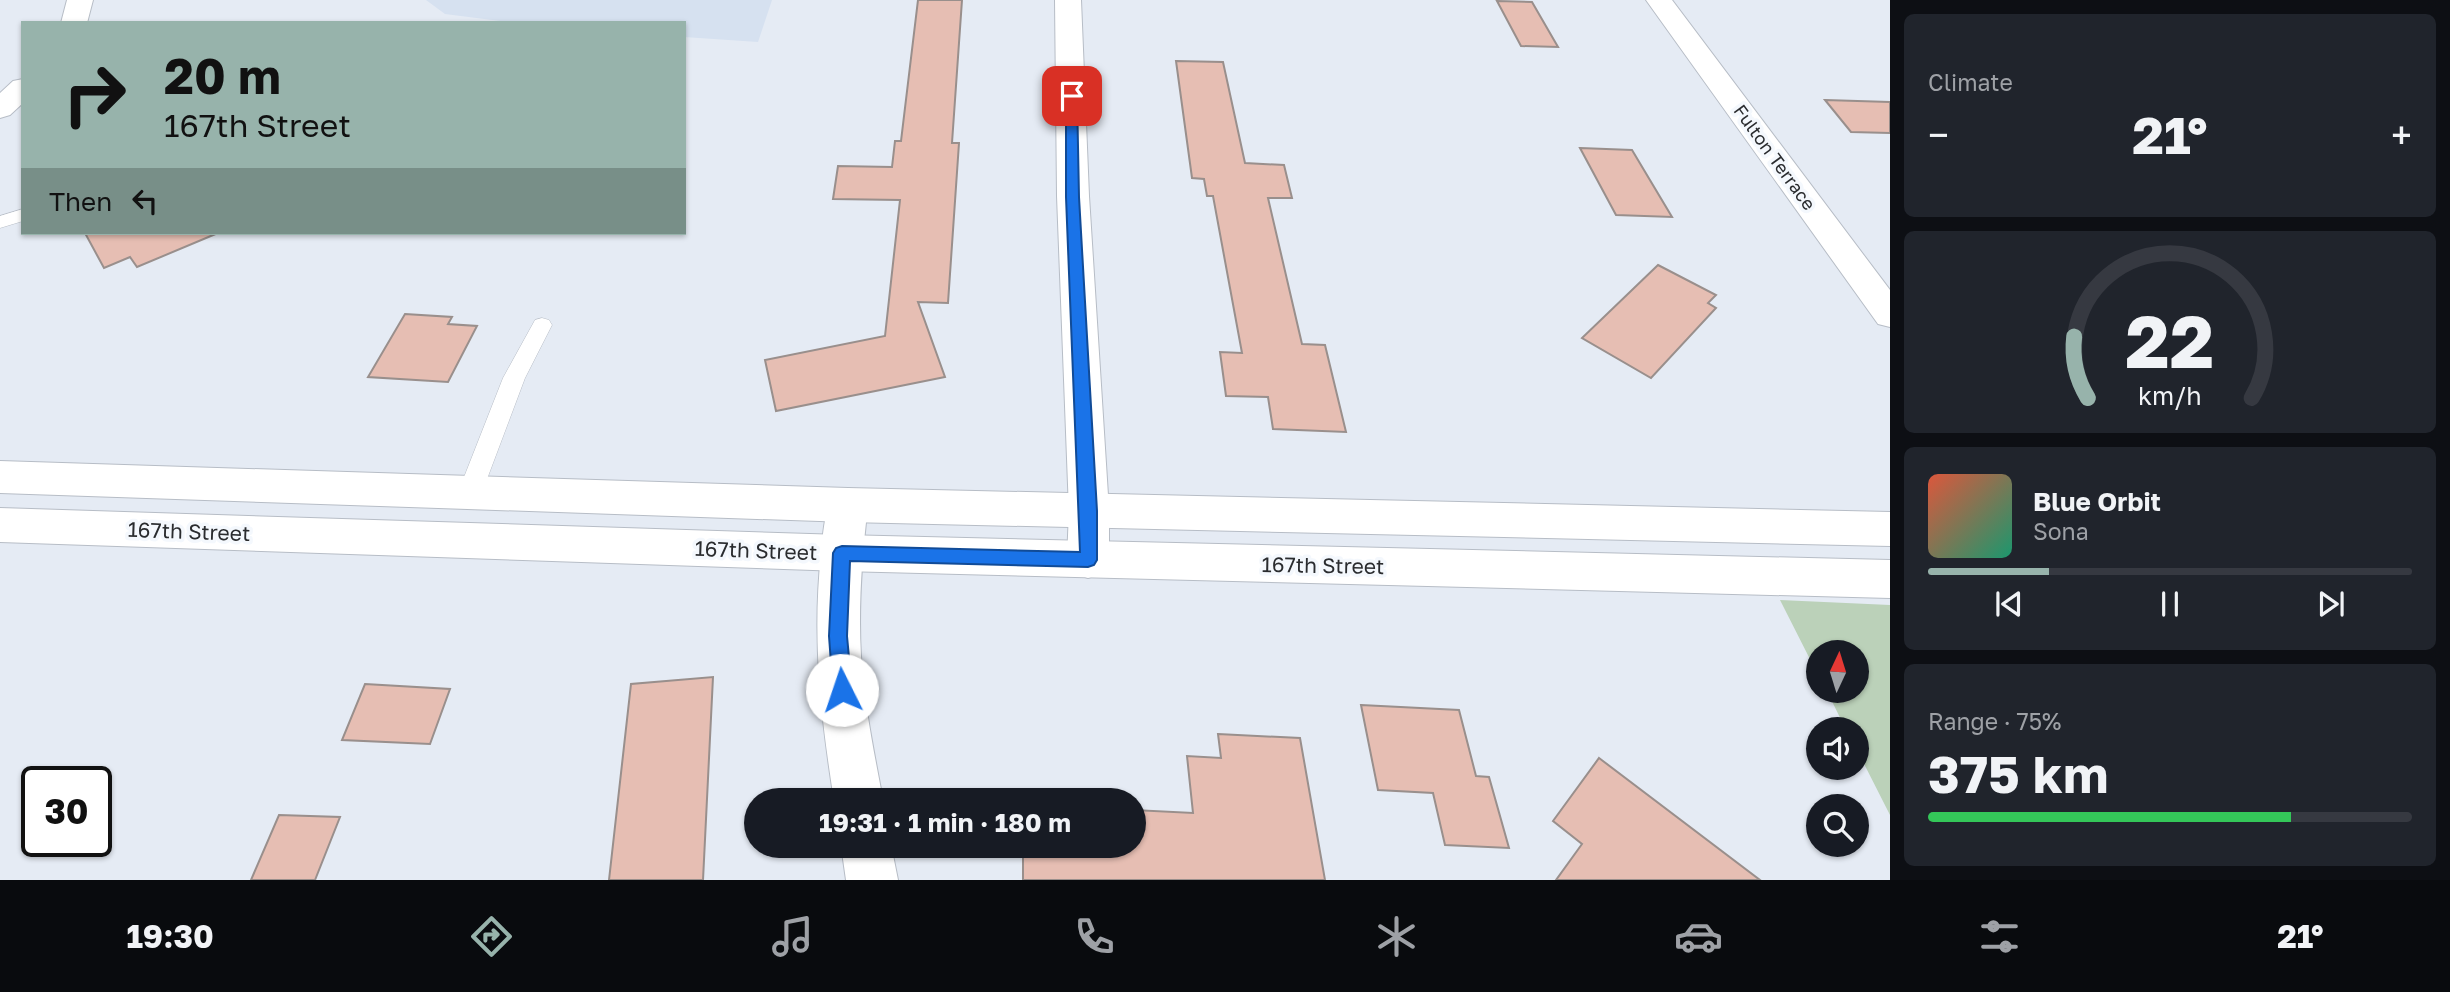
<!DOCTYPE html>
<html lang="en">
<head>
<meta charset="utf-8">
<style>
	body { margin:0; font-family:"Golos Text",sans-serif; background:#20242c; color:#f1f3f6; height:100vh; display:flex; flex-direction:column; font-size:26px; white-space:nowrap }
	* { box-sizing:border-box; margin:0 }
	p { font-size:23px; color:#9ea1a6 }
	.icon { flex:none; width:38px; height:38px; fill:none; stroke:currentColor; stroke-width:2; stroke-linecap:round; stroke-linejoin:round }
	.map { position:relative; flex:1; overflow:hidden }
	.panel { display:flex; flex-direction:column; gap:14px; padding:14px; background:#0d0f14; width:560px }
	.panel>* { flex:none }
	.top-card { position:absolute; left:21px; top:21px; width:665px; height:214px; border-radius:0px; box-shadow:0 2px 5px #0004; background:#97b3ab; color:#111; overflow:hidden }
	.needle { width:46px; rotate:4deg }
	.tools { position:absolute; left:1806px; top:640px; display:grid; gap:14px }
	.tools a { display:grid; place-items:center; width:63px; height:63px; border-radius:50%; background:#171b24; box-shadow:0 2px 5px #0004; font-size:35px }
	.speed { position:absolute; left:21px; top:766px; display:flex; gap:14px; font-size:35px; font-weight:700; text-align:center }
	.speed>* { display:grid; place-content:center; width:91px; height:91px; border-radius:50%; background:#171b24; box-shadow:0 2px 5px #0004; line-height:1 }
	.speed .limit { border:4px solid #111; border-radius:10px; background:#fff; color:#111 }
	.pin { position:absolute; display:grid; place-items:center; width:60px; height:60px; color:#fff; margin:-30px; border-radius:14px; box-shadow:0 4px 10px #0006 }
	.me { position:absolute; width:77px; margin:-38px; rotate:356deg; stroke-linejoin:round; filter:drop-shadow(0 0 5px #0008) }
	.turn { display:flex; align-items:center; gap:24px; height:147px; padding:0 28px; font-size:32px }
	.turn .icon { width:91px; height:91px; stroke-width:2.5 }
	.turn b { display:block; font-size:49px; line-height:60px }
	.then { display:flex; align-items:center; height:66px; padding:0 28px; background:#0003; gap:14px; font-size:26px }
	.big { font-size:52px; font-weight:700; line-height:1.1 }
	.panel .tile { flex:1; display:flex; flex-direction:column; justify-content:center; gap:10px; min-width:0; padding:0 24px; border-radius:10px; background:#20242c }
	.panel .dial { align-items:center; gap:0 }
	.dial svg { height:182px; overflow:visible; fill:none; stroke:#363941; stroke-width:7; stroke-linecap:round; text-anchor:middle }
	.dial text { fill:#f1f3f6; stroke:none }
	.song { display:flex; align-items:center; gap:21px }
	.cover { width:84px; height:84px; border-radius:10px; background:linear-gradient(135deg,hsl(10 70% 55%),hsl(160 70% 35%)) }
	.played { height:7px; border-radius:4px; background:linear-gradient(90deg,#97b3ab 25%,#363941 25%) }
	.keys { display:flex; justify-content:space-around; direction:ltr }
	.heat { display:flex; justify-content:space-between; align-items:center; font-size:38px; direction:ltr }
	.charge { height:10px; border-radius:5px; background:linear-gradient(90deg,#34c759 75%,#363941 0) }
	.trip { position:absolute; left:744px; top:788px; width:402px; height:70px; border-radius:35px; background:#171b24; box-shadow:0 2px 5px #0004; font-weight:700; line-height:70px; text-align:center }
	.tab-bar { display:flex; height:112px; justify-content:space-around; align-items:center; background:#090b0e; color:#9ea1a6 }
	.tab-bar .icon { width:49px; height:49px }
	.tab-bar .selected { color:#97b3ab }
	.tab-bar b { font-size:32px; color:#f1f3f6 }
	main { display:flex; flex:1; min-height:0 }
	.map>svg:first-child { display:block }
</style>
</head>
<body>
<main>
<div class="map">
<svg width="1890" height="880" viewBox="0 0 1890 880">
	<rect width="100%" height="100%" fill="#e5ebf4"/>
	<path fill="#d6e1f0" d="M426 0H772L758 42 684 37V23H515L445 14Z"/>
	<path fill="#bbd1b9" d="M1780 600 1890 605V815L1857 750V730H1846L1827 691H1857V653H1818V675Z"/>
	<path fill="#e6beb3" stroke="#998f8c" stroke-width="2" d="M918 0H962L952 143H959L948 303 918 302 945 377 776 411 765 360 885 336 900 200 833 199 838 166 892 167 895 141H901Z
		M1497 1 1532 2 1558 47 1521 46Z
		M1176 61 1223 62 1245 163 1284 165 1292 198H1268L1302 344 1325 345 1346 432 1273 429 1268 397 1226 396 1220 352 1242 353 1213 196H1207L1204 179 1192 178Z
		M1825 100 1890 102V133L1851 132Z
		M1580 148 1632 150 1672 217 1616 215Z
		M85 233H218L137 267 130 257 104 268Z
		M1658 265 1716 295 1708 303 1716 308 1651 378 1582 338Z
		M405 314 452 317 448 324 477 326 448 382 368 377Z
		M713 677 703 880H609L631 684Z
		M365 684 450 689 430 744 342 740Z
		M1361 705 1459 710 1476 776 1489 777 1509 848 1445 845 1433 793 1378 790Z
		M1218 734 1300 738 1325 880H1023V845H1134V810L1193 813 1187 756 1221 758Z
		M1599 758 1760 880H1556L1582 844 1553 821Z
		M279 815 340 817 315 880H251Z"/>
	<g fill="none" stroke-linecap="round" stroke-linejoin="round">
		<defs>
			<path id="lane" d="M23 209V221L0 228V216Z
				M542 318 549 320 552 325 525 378 481 495 477 502 469 505 461 502 457 495 503 378 535 320Z"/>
			<path id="street" d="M67 0H93L87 23H61Z
				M1055 0H1081L1089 196 1109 511V560L1103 573 1088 578 1073 573 1067 560 1069 511 1057 196Z
				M1646 0H1672L1890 290V327L1878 324Z
				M23 79V103L10 115 0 118V93L13 81Z
				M848 488 862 493 868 505C862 555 858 606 861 656 864 704 874 752 883 800H834C821 718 812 639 821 555 823 534 824 512 834 493Z
				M841 845H891L898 880H846Z"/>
			<path id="secondary" d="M0 461 848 488 1890 512V546L848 522 0 493Z
				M0 508 842 535 1890 560V598L842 571 0 542Z"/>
		</defs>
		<use href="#lane" stroke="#b7bdc6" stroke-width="1"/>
		<use href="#street" stroke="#b7bdc6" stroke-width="2"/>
		<use href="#secondary" stroke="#b7bdc6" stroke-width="2"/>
		<use href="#lane" fill="#fff" fill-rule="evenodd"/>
		<use href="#street" fill="#fff" fill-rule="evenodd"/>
		<use href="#secondary" fill="#fff" fill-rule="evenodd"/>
	</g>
	<path fill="#1a73e8" stroke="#114b97" stroke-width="2" d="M1072 92 1077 96 1079 197 1097 511V560L1094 565 1088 567 850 561 847 636 852 690 849 696 842 698 836 696 833 690 829 636 833 553 836 548 842 546 1080 552 1066 197V96Z"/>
	<g text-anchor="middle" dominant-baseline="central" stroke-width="7" stroke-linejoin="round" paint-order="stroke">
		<g font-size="18" fill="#2a2c2f" stroke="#f4f8fd">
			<text transform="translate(1775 157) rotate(54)">Fulton Terrace</text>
		</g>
		<g font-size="21" fill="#2a2c2f" stroke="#f4f8fd">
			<text transform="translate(189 531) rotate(2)">167th Street</text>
			<text transform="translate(756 550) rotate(2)">167th Street</text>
			<text transform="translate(1323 565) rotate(1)">167th Street</text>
		</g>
	</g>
</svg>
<div class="tools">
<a><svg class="needle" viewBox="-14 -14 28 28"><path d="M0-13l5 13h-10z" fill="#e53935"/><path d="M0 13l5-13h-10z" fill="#9ea1a6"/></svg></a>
<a><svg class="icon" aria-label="sound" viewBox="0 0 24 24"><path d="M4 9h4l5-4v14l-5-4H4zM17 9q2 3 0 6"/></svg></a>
<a><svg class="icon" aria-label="search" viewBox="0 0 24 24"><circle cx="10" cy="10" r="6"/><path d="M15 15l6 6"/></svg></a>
</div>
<div class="speed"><div class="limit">30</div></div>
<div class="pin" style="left:1072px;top:96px;background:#d93025"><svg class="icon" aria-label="arrive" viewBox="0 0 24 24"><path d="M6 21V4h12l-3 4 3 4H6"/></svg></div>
<svg class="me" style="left:842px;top:690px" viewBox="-20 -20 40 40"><circle r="19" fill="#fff"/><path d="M0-13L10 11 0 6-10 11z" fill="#1a73e8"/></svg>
<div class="trip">19:31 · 1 min · 180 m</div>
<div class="top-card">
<div class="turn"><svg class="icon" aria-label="right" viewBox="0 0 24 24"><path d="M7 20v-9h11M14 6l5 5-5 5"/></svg><div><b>20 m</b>167th Street</div></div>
<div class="then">Then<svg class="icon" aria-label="left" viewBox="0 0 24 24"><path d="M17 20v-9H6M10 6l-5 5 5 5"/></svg></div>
</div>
</div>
<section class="panel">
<div class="tile"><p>Climate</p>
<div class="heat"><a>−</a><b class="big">21°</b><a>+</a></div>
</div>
<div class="tile dial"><svg viewBox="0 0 100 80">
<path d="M14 69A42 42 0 1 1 86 69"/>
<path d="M14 69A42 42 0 0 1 8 42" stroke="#97b3ab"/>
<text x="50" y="56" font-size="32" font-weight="700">22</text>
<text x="50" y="72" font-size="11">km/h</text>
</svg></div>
<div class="tile">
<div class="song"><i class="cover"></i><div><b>Blue Orbit</b><p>Sona</p></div></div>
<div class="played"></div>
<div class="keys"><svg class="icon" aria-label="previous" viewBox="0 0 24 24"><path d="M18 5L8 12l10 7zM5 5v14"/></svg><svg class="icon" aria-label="pause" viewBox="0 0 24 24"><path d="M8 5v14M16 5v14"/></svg><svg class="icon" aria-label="next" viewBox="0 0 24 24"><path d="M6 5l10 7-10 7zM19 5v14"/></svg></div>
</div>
<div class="tile"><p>Range · 75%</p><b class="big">375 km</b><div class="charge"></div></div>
</section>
</main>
<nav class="tab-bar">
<b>19:30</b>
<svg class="icon selected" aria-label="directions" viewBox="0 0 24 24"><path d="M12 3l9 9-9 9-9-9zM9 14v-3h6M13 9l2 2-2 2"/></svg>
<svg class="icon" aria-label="music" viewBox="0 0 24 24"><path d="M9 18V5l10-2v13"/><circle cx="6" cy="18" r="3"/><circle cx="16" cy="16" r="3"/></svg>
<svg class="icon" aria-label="phone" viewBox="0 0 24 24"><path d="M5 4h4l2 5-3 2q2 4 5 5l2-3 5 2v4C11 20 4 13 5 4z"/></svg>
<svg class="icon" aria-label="climate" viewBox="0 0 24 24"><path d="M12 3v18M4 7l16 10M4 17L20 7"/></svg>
<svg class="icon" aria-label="car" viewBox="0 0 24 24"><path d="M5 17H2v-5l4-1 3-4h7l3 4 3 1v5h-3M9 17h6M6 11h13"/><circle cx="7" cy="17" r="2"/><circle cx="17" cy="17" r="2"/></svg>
<svg class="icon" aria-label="filters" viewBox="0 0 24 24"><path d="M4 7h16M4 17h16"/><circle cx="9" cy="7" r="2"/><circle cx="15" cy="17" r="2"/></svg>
<b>21°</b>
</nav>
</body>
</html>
